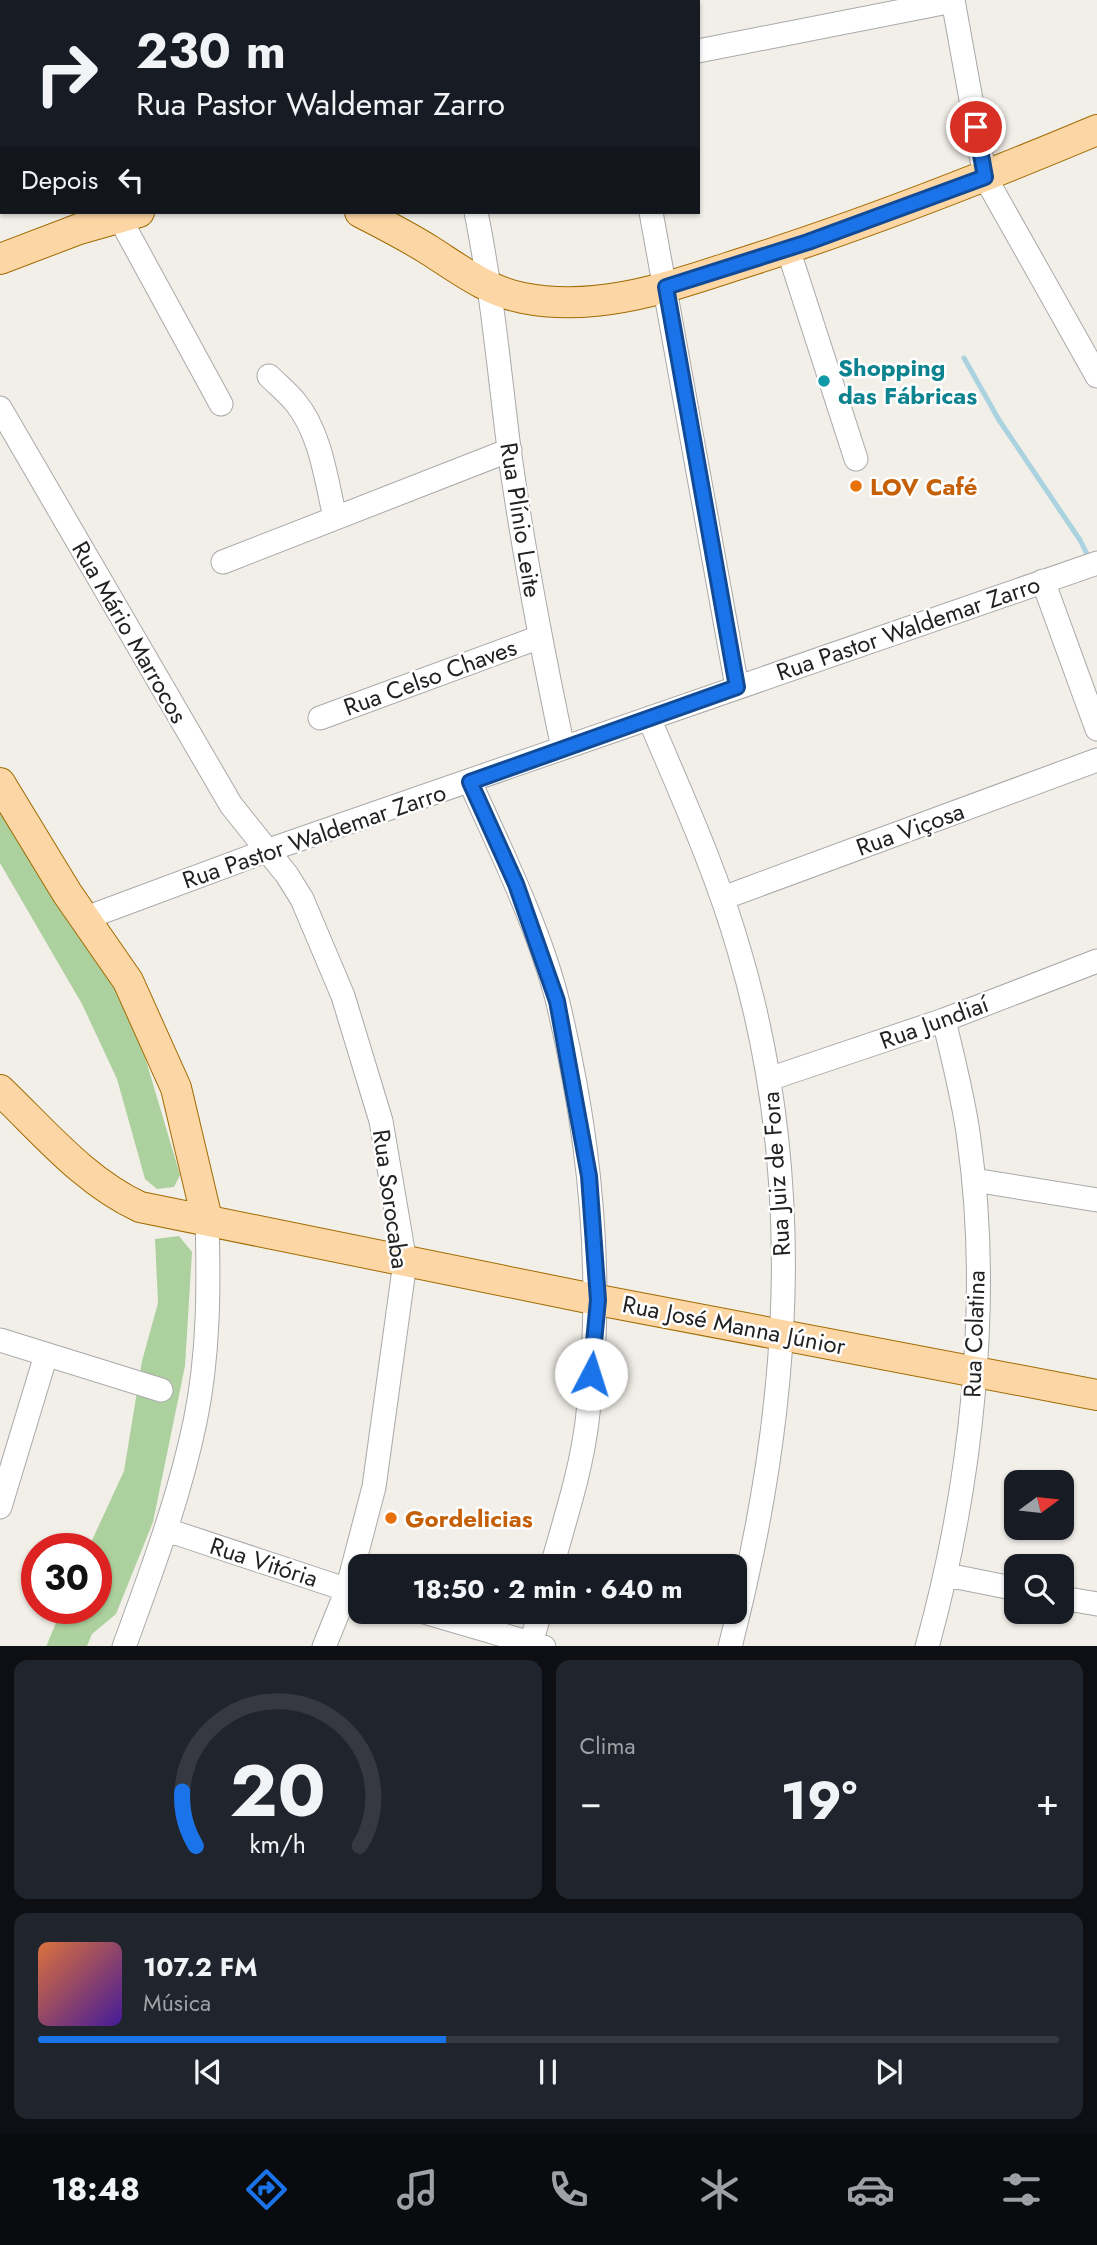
<!DOCTYPE html>
<html lang="pt">
<head>
<meta charset="utf-8">
<style>
	body { margin:0; font-family:Jost,sans-serif; background:#20242c; color:#f1f3f6; height:100vh; display:flex; flex-direction:column; font-size:26px; white-space:nowrap }
	* { box-sizing:border-box; margin:0 }
	p { font-size:23px; color:#9ea1a6 }
	.icon { flex:none; width:38px; height:38px; fill:none; stroke:currentColor; stroke-width:2; stroke-linecap:round; stroke-linejoin:round }
	.map { position:relative; height:1646px; overflow:hidden }
	.sheet { display:flex; flex-direction:column; gap:14px; padding:14px; background:#0d0f14; flex:1 }
	.sheet>* { flex:none }
	.hud { position:absolute; left:0px; top:0px; width:700px; height:214px; box-shadow:0 2px 5px #0004; background:#171b24; color:#f1f3f6; overflow:hidden }
	.needle { width:46px; rotate:75deg }
	.controls { position:absolute; left:1004px; top:1470px; display:grid; gap:14px }
	.controls a { display:grid; place-items:center; width:70px; height:70px; border-radius:14px; background:#171b24; box-shadow:0 2px 5px #0004; font-size:35px }
	.speed { position:absolute; left:21px; top:1533px; display:flex; gap:14px; font-size:35px; font-weight:700; text-align:center }
	.speed>* { display:grid; place-content:center; width:91px; height:91px; border-radius:50%; background:#171b24; box-shadow:0 2px 5px #0004; line-height:1 }
	.speed .limit { border:10px solid #d22; background:#fff; color:#111 }
	.pin { position:absolute; display:grid; place-items:center; width:60px; height:60px; color:#fff; margin:-30px; border:4px solid #fff; border-radius:50%; box-shadow:0 2px 7px #0007 }
	.me { position:absolute; width:77px; margin:-38px; rotate:5deg; stroke-linejoin:round; filter:drop-shadow(0 0 5px #0008) }
	.turn { display:flex; align-items:center; gap:24px; height:147px; padding:0 21px; font-size:32px }
	.turn .icon { width:91px; height:91px; stroke-width:2.5 }
	.turn b { display:block; font-size:49px; line-height:60px }
	.then { display:flex; align-items:center; height:66px; padding:0 21px; background:#0003; gap:14px; font-size:26px }
	.big { font-size:52px; font-weight:700; line-height:1.1 }
	.sheet .tile { flex:1; display:flex; flex-direction:column; justify-content:center; gap:10px; min-width:0; padding:0 24px; border-radius:14px; background:#20242c }
	.sheet .dial { align-items:center; gap:0 }
	.dial svg { height:182px; overflow:visible; fill:none; stroke:#363941; stroke-width:7; stroke-linecap:round; text-anchor:middle }
	.dial text { fill:#f1f3f6; stroke:none }
	.song { display:flex; align-items:center; gap:21px }
	.cover { width:84px; height:84px; border-radius:10px; background:linear-gradient(135deg,hsl(20 70% 55%),hsl(260 70% 35%)) }
	.played { height:7px; border-radius:4px; background:linear-gradient(90deg,#1a73e8 40%,#363941 40%) }
	.keys { display:flex; justify-content:space-around; direction:ltr }
	.heat { display:flex; justify-content:space-between; align-items:center; font-size:38px; direction:ltr }
	.sheet .tiles { flex:1; display:grid; gap:14px; grid-template-columns:1fr 1fr }
	.tile:last-child { grid-column:span 2 }
	.trip { position:absolute; left:348px; top:1554px; width:399px; height:70px; border-radius:14px; background:#171b24; box-shadow:0 2px 5px #0004; font-weight:700; line-height:70px; text-align:center }
	.dock { display:flex; height:112px; justify-content:space-around; align-items:center; background:#090b0e; color:#9ea1a6 }
	.dock .icon { width:49px; height:49px }
	.dock .active { color:#1a73e8 }
	.dock b { font-size:32px; color:#f1f3f6 }
	.map>svg:first-child { display:block }
</style>
</head>
<body>
<div class="map">
<svg width="1097" height="1647" viewBox="0 0 1097 1647">
	<rect width="100%" height="100%" fill="#f2efe9"/>
	<path fill="#add19e" d="M0 808 117 993 145 1057 180 1175 174 1187 157 1189 145 1179 117 1079 82 1004 0 863Z
		M179 1236 192 1252 185 1366 153 1522 116 1614 92 1634 87 1646 46 1647 62 1608H96V1549H88L124 1471 142 1361 158 1303 155 1239Z"/>
	<g fill="none" stroke-linecap="round" stroke-linejoin="round">
		<path stroke="#aad3df" stroke-width="5" d="M964 358 999 420 1080 540 1090 560"/>
		<defs>
			<path id="minor" d="M58 0 59 2
				M257 0 258 2
				M433 0 434 2
				M608 0V2
				M953 0 985 177 1097 376
				M698 51 953 1
				M476 212C492 291 499 369 509 449 523 549 542 649 563 748
				M651 212 737 687
				M119 217 221 404
				M788 249 856 459
				M269 376C278 385 288 393 296 403 321 434 326 480 335 517
				M0 408 231 805 287 875 302 899 343 996 381 1121 405 1262 374 1487 347 1590 324 1647
				M223 562 510 450
				M1043 581 1097 729
				M320 718 540 637
				M649 718C681 794 716 870 739 950 808 1183 790 1415 730 1647
				M470 782C501 851 540 930 558 1003 591 1140 605 1282 587 1422 581 1471 565 1519 552 1566
				M723 898 1097 760
				M86 918 266 851 1097 563
				M769 1079 944 1020 1097 961
				M974 1180 1097 1200
				M0 1340 161 1390
				M0 1507 46 1355
				M167 1530 360 1594
				M947 1575 1017 1589
				M1062 1598 1097 1604
				M424 1612 544 1647
				M124 1647C151 1573 179 1499 195 1422 209 1355 209 1286 207 1219
				M530 1647 540 1612
				M927 1647C971 1488 992 1304 969 1140 964 1100 953 1059 944 1020"/>
			<path id="major" d="M360 212C383 224 407 236 429 250 459 269 487 291 523 298 603 314 679 283 755 259 871 222 985 177 1097 130
				M0 259 79 229 139 212
				M0 783 67 893 128 981 176 1088 207 1219
				M0 1090C44 1132 84 1181 140 1207L598 1300 1097 1395"/>
		</defs>
		<use href="#minor" stroke="#a9a9a9" stroke-width="25"/>
		<use href="#major" stroke="#a06b00" stroke-width="32"/>
		<use href="#minor" stroke="#fff" stroke-width="23"/>
		<use href="#major" stroke="#fcd6a4" stroke-width="30"/>
	</g>
	<g fill="none" stroke-linecap="round" stroke-linejoin="round">
		<defs>
			<path id="route" d="M591 1374 598 1300 589 1176 557 1001 516 884 470 782 737 687 666 287 808 242 985 177 976 127"/>
		</defs>
		<use href="#route" stroke="#114b97" stroke-width="18"/>
		<use href="#route" stroke="#1a73e8" stroke-width="12"/>
	</g>
	<circle fill="#0f9aa8" stroke="#fff" stroke-width="2.5" cx="824" cy="381" r="7"/>
	<g fill="#e8710a" stroke="#fff" stroke-width="2.5">
		<circle cx="856" cy="486" r="7"/>
		<circle cx="391" cy="1518" r="7"/>
	</g>
	<g text-anchor="middle" dominant-baseline="central" stroke-width="5" stroke-linejoin="round" paint-order="stroke">
		<g font-size="24" font-weight="bold" fill="#0d838f" stroke="#fff" text-anchor="start">
			<text x="838" y="367">Shopping<tspan x="838" dy="28">das Fábricas</tspan></text>
		</g>
		<g font-size="24" font-weight="bold" fill="#c56008" stroke="#fff" text-anchor="start">
			<text x="870" y="486">LOV Café</text>
			<text x="405" y="1518">Gordelicias</text>
		</g>
		<g font-size="24" fill="#222" stroke="#fff">
			<text transform="translate(521 520) rotate(81)">Rua Plínio Leite</text>
			<text transform="translate(908 628) rotate(-19)">Rua Pastor Waldemar Zarro</text>
			<text transform="translate(130 632) rotate(60)">Rua Mário Marrocos</text>
			<text transform="translate(430 677) rotate(-20)">Rua Celso Chaves</text>
			<text transform="translate(910 829) rotate(-20)">Rua Viçosa</text>
			<text transform="translate(314 836) rotate(-19)">Rua Pastor Waldemar Zarro</text>
			<text transform="translate(934 1022) rotate(-20)">Rua Jundiaí</text>
			<text transform="translate(776 1174) rotate(-94)">Rua Juiz de Fora</text>
			<text transform="translate(391 1199) rotate(82)">Rua Sorocaba</text>
			<text transform="translate(734 1325) rotate(11)">Rua José Manna Júnior</text>
			<text transform="translate(974 1334) rotate(-88)">Rua Colatina</text>
			<text transform="translate(264 1562) rotate(18)">Rua Vitória</text>
		</g>
	</g>
</svg>
<div class="controls">
<a><svg class="needle" viewBox="-14 -14 28 28"><path d="M0-13l5 13h-10z" fill="#e53935"/><path d="M0 13l5-13h-10z" fill="#9ea1a6"/></svg></a>
<a><svg class="icon" aria-label="search" viewBox="0 0 24 24"><circle cx="10" cy="10" r="6"/><path d="M15 15l6 6"/></svg></a>
</div>
<div class="speed"><div class="limit">30</div></div>
<div class="pin" style="left:976px;top:127px;background:#d93025"><svg class="icon" aria-label="arrive" viewBox="0 0 24 24"><path d="M6 21V4h12l-3 4 3 4H6"/></svg></div>
<svg class="me" style="left:591px;top:1374px" viewBox="-20 -20 40 40"><circle r="19" fill="#fff"/><path d="M0-13L10 11 0 6-10 11z" fill="#1a73e8"/></svg>
<div class="trip">18:50 · 2 min · 640 m</div>
<div class="hud">
<div class="turn"><svg class="icon" aria-label="right" viewBox="0 0 24 24"><path d="M7 20v-9h11M14 6l5 5-5 5"/></svg><div><b>230 m</b>Rua Pastor Waldemar Zarro</div></div>
<div class="then">Depois<svg class="icon" aria-label="left" viewBox="0 0 24 24"><path d="M17 20v-9H6M10 6l-5 5 5 5"/></svg></div>
</div>
</div>
<section class="sheet">
<div class="tiles">
<div class="tile dial"><svg viewBox="0 0 100 80">
<path d="M14 69A42 42 0 1 1 86 69"/>
<path d="M14 69A42 42 0 0 1 8 45" stroke="#1a73e8"/>
<text x="50" y="56" font-size="32" font-weight="700">20</text>
<text x="50" y="72" font-size="11">km/h</text>
</svg></div>
<div class="tile"><p>Clima</p>
<div class="heat"><a>−</a><b class="big">19°</b><a>+</a></div>
</div>
<div class="tile">
<div class="song"><i class="cover"></i><div><b>107.2 FM</b><p>Música</p></div></div>
<div class="played"></div>
<div class="keys"><svg class="icon" aria-label="previous" viewBox="0 0 24 24"><path d="M18 5L8 12l10 7zM5 5v14"/></svg><svg class="icon" aria-label="pause" viewBox="0 0 24 24"><path d="M8 5v14M16 5v14"/></svg><svg class="icon" aria-label="next" viewBox="0 0 24 24"><path d="M6 5l10 7-10 7zM19 5v14"/></svg></div>
</div>
</div>
</section>
<nav class="dock">
<b>18:48</b>
<svg class="icon active" aria-label="directions" viewBox="0 0 24 24"><path d="M12 3l9 9-9 9-9-9zM9 14v-3h6M13 9l2 2-2 2"/></svg>
<svg class="icon" aria-label="music" viewBox="0 0 24 24"><path d="M9 18V5l10-2v13"/><circle cx="6" cy="18" r="3"/><circle cx="16" cy="16" r="3"/></svg>
<svg class="icon" aria-label="phone" viewBox="0 0 24 24"><path d="M5 4h4l2 5-3 2q2 4 5 5l2-3 5 2v4C11 20 4 13 5 4z"/></svg>
<svg class="icon" aria-label="climate" viewBox="0 0 24 24"><path d="M12 3v18M4 7l16 10M4 17L20 7"/></svg>
<svg class="icon" aria-label="car" viewBox="0 0 24 24"><path d="M5 17H2v-5l4-1 3-4h7l3 4 3 1v5h-3M9 17h6M6 11h13"/><circle cx="7" cy="17" r="2"/><circle cx="17" cy="17" r="2"/></svg>
<svg class="icon" aria-label="filters" viewBox="0 0 24 24"><path d="M4 7h16M4 17h16"/><circle cx="9" cy="7" r="2"/><circle cx="15" cy="17" r="2"/></svg>
</nav>
</body>
</html>
